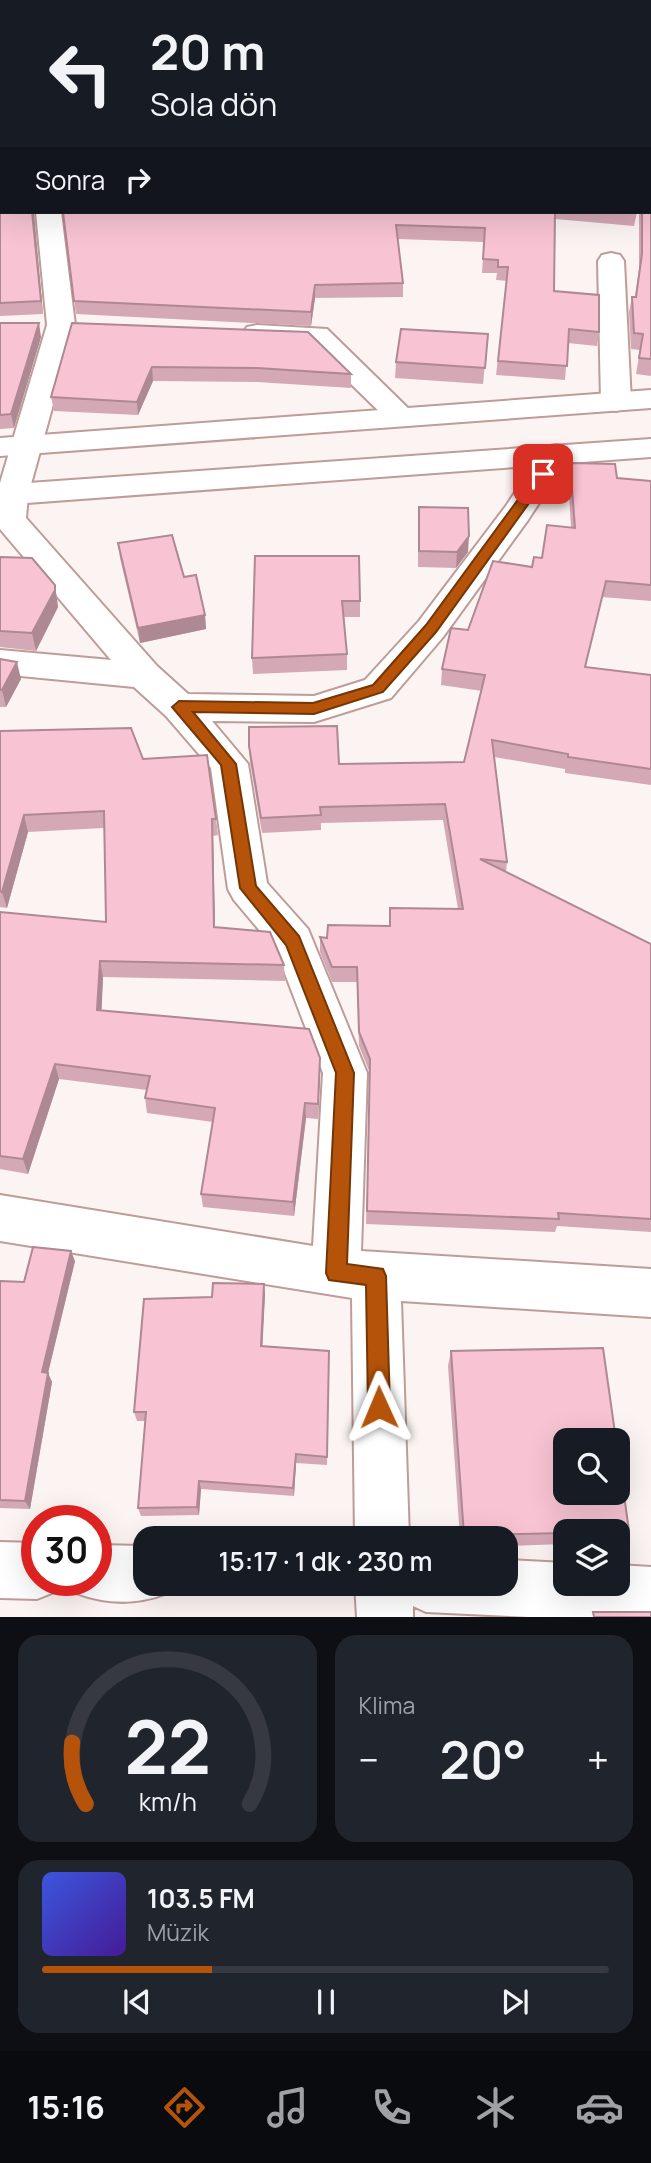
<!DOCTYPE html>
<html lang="tr">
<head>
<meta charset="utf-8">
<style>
	body { margin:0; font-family:Manrope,sans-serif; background:#20242c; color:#f1f3f6; height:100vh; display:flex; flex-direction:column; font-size:26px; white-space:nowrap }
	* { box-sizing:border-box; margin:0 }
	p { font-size:23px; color:#9ea1a6 }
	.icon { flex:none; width:38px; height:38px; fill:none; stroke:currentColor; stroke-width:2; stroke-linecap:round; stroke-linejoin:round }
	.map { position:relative; height:1617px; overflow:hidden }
	.side { display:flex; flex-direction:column; gap:18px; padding:18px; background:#0d0f14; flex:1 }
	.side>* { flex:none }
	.hud { position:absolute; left:0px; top:0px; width:651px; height:214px; box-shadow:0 7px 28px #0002; background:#171b24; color:#f1f3f6; overflow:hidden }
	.controls { position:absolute; left:553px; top:1428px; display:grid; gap:14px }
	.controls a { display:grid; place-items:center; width:77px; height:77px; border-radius:14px; background:#171b24; box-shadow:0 7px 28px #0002; font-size:35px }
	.speed { position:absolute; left:21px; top:1505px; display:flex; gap:14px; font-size:35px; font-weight:700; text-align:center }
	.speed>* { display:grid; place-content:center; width:91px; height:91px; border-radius:50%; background:#171b24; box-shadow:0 7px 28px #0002; line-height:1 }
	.speed .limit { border:10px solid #d22; background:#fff; color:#111 }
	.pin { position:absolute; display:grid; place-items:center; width:60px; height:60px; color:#fff; margin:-30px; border-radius:14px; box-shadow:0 4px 10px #0006 }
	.me { position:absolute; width:77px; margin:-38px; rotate:359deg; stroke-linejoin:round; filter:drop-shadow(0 0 5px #0008) }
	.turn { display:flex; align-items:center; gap:24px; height:147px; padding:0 35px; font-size:32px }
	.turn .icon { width:91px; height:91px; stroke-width:2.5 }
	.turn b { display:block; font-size:49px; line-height:60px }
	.then { display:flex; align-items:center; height:66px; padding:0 35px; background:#0003; gap:14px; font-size:26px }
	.big { font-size:52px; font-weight:600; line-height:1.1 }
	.side .widget { flex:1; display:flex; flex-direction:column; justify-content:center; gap:10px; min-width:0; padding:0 24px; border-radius:21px; background:#20242c }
	.side .dial { align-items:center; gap:0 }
	.dial svg { height:182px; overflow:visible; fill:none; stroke:#363941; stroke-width:7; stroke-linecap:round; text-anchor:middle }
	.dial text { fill:#f1f3f6; stroke:none }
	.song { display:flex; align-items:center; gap:21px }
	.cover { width:84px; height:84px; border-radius:10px; background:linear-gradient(135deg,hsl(230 70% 55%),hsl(260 70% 35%)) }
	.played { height:7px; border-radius:4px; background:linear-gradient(90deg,#b45309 30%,#363941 30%) }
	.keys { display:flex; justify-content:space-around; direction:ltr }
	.heat { display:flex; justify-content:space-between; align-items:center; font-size:38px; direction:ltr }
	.side .tiles { flex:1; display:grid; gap:18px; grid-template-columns:1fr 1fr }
	.widget:last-child { grid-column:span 2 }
	.trip { position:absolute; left:133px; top:1526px; width:385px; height:70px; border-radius:21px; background:#171b24; box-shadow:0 7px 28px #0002; font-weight:600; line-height:70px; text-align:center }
	.dock { display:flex; height:112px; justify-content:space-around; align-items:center; background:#090b0e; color:#9ea1a6 }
	.dock .icon { width:49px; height:49px }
	.dock .current { color:#b45309 }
	.dock b { font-size:32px; color:#f1f3f6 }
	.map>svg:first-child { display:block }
</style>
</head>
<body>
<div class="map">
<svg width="651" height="1617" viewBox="0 0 651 1617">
	<rect width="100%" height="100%" fill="#fcf4f3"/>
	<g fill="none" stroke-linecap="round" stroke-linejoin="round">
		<defs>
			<path id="minor" d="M572 0H592L593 2H573Z
				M36 212H61L75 325 28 495 26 518 157 666 188 694 314 696 365 680 419 621 506 506 545 447 556 445 567 447 571 454 528 520 443 637 391 698 314 722 212 721 248 764 267 883 308 929 367 1073 361 1251 651 1269V1317L401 1301 409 1538H355L352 1298 0 1241V1195L313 1246 323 1073 276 950 234 900 228 889 211 768 166 716 134 687 0 674V650L111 660 0 529V483L47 325Z
				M611 253 620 255 624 261 631 402 626 408 616 411 606 408 601 402 598 261 602 255Z
				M257 325 327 329 416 416 412 422 401 425 390 422 309 343 247 339 243 333 247 327Z
				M0 1542 37 1543V1580H61L57 1591 37 1599 0 1598Z
				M96 1545 145 1546V1584H169L165 1594C136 1605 105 1604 76 1593L71 1580H96Z
				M506 1560 565 1563V1584H618V1565L651 1567V1617H529L426 1612 413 1606V1617H357L355 1584H506Z"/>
			<path id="secondary" d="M651 390V408L0 456V438Z
				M651 439V457L0 505V485Z"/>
		</defs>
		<use href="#minor" stroke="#be9c98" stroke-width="4"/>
		<use href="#secondary" stroke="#be9c98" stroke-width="4"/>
		<use href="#minor" fill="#fff" fill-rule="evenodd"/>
		<use href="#secondary" fill="#fff" fill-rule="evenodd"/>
	</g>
	<path fill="#d5a8b5" d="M2 23V212H33L43 314 0 316V162L1 153H0V24Z
		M649 170 651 172V376L636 374 640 350 631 349 629 312 632 297H635L639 269V212H649Z
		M63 212H637L634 226 555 219 554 291 599 332 597 346 568 343 565 380 496 375 507 281 496 280 497 273H482L484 242 398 239 403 283V297L315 298 311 326 76 314Z
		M0 323 41 337 14 428 0 429Z
		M72 323 351 374V388L257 382 153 381 138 415 54 411 51 397Z
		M488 334 483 384 395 378 396 362Z
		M570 463 617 478 651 481V601L602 597 585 668 651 675V785L565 773V769L494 757 507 862 506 872 651 944V1232L557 1226 555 1232 366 1224 370 1073 359 1046 357 982H332L320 952V937L327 938 389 926 390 908 458 909 443 820 321 823V830L262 833 250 762 249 746 339 764 464 762 482 691 441 685 442 669 468 630 542 558 571 527 568 479Z
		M419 507 468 552 456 568 418 567V523Z
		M118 543 184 577 205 615 206 629 140 643 120 558Z
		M255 556 360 601V617H344L347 654V670L253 674 252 658Z
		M0 557 55 585 58 607 36 651 0 647Z
		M0 659 21 679 6 707H0Z
		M0 731 143 759 216 819 218 835 213 836 215 927 284 965 285 981 103 977 101 1010 320 1073 318 1119 306 1118 294 1216 203 1207 201 1194 213 1122 147 1113 145 1098 147 1090 59 1079 28 1174 0 1169V912L106 922 104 828 28 832 7 908 0 907Z
		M75 1261 48 1373 52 1382 30 1509 0 1508V1281L24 1282Z
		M265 1294 262 1347 329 1351 327 1465 296 1463 294 1496 201 1489 199 1515 141 1516 138 1508 145 1421H137L134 1412 212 1297Z
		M451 1351 629 1531 622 1543H618V1531H565V1544L506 1546V1538H460L448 1366Z"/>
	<path fill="#ae8893" d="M651 1V15H649V2Z
		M2 8V21H0V9Z
		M651 55V69H649V56Z
		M651 155V170H649V156Z
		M32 212H34L43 314 41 301Z
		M315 285V298L311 326V312Z
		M39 323 41 337 14 428 11 414Z
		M152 367 153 381 138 415 137 402Z
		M469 536 468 552 456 568 457 552Z
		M55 585 58 607 36 651 32 633Z
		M205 615 206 629 140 643 138 628Z
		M17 662 21 679 6 707 2 690Z
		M24 815 28 832 7 908 2 892Z
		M212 819 213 836 215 943 214 927Z
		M100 961 103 977 101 1025 97 1010Z
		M320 1058V1073L318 1119V1104Z
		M55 1064 59 1079 28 1174 23 1159Z
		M305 1103 306 1118 294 1216 293 1202Z
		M71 1251 75 1261 48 1373 52 1382 30 1509 25 1501 42 1372Z
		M264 1284 265 1294 262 1356 261 1346Z
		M296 1454V1463L294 1496 293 1488Z
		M199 1481 201 1489 199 1515 197 1507Z"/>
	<path fill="#f8c3d2" stroke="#ae8893" stroke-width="2" d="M0 0H573V2H2V8L0 9Z
		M649 15 651 16V55L649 56Z
		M2 23V141H0V24Z
		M649 70 651 72V155L649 156Z
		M2 148V212H32L41 301 0 303V162Z
		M649 170 651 172V359L639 358 643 334 634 333 632 297H636L642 254V212H649Z
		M63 212H555L554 291 599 295V332L569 329 567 366 498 361 508 267H498V260L483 259 485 228 396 225 403 283 315 285 311 312 74 301Z
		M0 323H39L11 414 0 415Z
		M72 323 308 332 351 374 257 368 152 367 137 402 51 397Z
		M401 329 488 334 485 368 396 362Z
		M570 463 615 464 617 478 651 481V585L606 581 585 667 651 675V769L568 757V754L492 740 507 862 480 859 651 944V1219L558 1213 559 1219 367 1211 370 1059 359 1032 357 967H332L320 937 327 938 328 925 390 926V908L463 909 445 804 320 807 321 815 261 818 249 746V727L337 726 339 764 464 762 485 675 442 669 451 628 468 630 493 561 532 567 534 557 542 558 547 525 575 528Z
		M419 507 468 508 469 536 457 552 419 551Z
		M172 535 184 577 196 575 205 615 138 628 118 543Z
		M255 556H359L360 601H342L347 654 252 658Z
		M0 557 32 558 55 585V590L32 633 0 631Z
		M0 659 17 662 2 690H0Z
		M131 728 143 759 207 755 216 819H212L214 927 270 932 284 965 100 961 97 1010 309 1029 320 1058 318 1104 305 1103 293 1202 201 1194 215 1108 145 1098 150 1076 55 1064 23 1159 0 1156V912L106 922 104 811 24 815 2 892 0 891V731Z
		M33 1247 71 1251 42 1372 48 1373 25 1501 0 1500V1281L24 1282Z
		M213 1283 264 1284 261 1346 329 1351 327 1457 296 1454 293 1488 199 1481 197 1507 138 1508 146 1412H134L144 1299 212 1297Z
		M603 1348 616 1440H565V1493H618V1451L629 1531H565V1533L464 1535 451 1351Z
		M593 1612H651V1617H594Z"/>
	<path fill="#b45309" stroke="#753606" stroke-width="2" d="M543 470 550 474 436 632 383 692 314 714 193 712 236 764 256 886 299 936 354 1073 347 1264 383 1269 386 1276 390 1407 387 1415 379 1418 371 1415 368 1407 366 1285 329 1280 326 1273 336 1073 286 945 240 888 221 765 172 707 179 701 313 703 373 685 426 625 539 471Z"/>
</svg>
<div class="controls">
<a><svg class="icon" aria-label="search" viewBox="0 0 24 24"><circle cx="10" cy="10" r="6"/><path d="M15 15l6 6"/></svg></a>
<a><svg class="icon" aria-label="layers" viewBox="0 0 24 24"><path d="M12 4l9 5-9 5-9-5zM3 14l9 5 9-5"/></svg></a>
</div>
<div class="speed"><div class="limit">30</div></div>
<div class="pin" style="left:543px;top:474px;background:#d93025"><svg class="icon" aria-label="arrive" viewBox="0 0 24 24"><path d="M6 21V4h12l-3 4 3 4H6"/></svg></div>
<svg class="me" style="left:379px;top:1407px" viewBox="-20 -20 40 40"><path d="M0-17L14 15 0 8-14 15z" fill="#b45309" stroke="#fff" stroke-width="4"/></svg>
<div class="trip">15:17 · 1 dk · 230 m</div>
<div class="hud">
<div class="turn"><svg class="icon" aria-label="left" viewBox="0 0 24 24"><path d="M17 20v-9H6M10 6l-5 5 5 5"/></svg><div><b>20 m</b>Sola dön</div></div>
<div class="then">Sonra<svg class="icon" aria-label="right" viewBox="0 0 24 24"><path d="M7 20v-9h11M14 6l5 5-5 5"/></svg></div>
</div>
</div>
<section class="side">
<div class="tiles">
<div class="widget dial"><svg viewBox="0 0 100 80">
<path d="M14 69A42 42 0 1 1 86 69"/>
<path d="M14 69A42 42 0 0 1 8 42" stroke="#b45309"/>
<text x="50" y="56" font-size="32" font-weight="700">22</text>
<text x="50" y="72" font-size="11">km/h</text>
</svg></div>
<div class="widget"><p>Klima</p>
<div class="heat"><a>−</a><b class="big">20°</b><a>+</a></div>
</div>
<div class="widget">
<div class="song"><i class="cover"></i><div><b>103.5 FM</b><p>Müzik</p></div></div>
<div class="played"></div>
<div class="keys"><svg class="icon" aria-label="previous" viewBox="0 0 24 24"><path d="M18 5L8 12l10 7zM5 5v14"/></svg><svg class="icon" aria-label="pause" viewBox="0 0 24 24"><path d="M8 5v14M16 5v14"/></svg><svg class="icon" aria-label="next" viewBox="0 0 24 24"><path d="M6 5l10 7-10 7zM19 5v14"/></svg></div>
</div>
</div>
</section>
<nav class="dock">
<b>15:16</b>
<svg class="icon current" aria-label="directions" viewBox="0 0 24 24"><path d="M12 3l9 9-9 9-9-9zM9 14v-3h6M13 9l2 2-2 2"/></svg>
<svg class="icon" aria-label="music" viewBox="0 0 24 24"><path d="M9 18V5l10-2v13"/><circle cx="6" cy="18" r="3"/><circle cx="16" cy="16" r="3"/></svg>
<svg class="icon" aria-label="phone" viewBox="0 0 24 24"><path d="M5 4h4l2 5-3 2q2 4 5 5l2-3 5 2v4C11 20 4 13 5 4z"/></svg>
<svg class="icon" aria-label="climate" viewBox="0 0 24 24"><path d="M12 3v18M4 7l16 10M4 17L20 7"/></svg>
<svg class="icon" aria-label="car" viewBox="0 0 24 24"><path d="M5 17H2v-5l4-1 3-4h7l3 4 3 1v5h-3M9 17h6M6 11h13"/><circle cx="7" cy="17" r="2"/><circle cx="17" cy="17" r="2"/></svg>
</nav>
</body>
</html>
